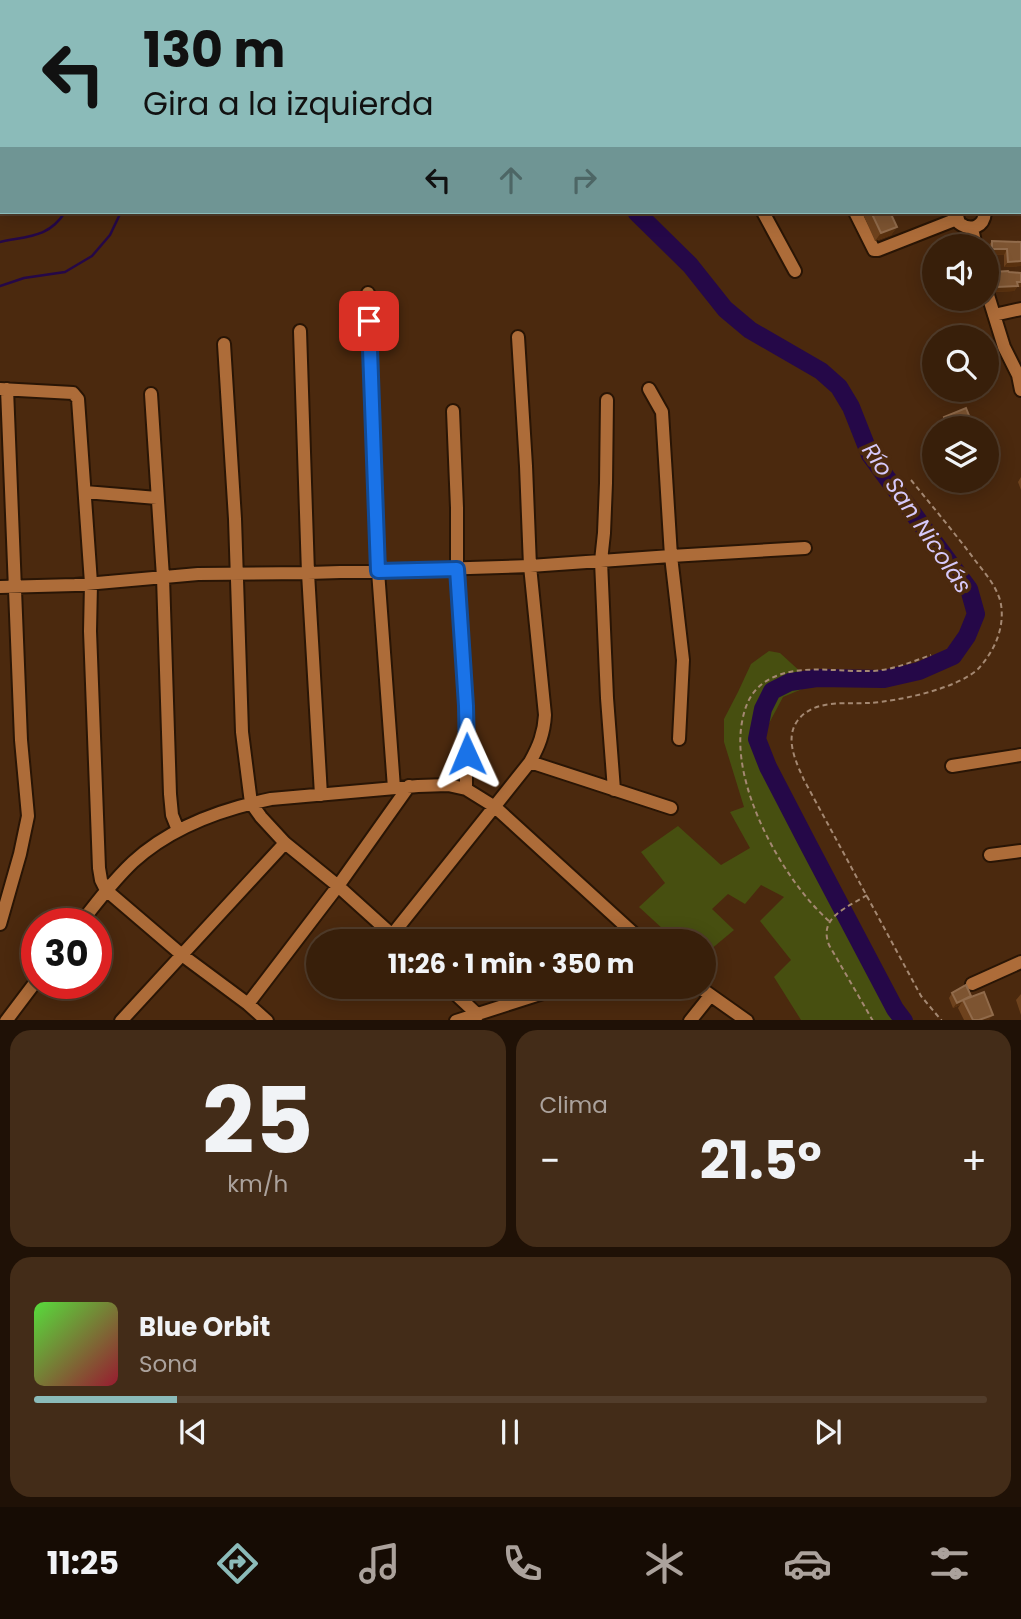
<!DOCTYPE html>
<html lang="es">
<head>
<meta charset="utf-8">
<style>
	body { margin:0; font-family:Poppins,sans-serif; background:#432c18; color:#f1f3f6; height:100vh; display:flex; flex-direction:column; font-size:26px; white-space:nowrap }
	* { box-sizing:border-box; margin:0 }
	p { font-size:23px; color:#aba29c }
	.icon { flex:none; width:38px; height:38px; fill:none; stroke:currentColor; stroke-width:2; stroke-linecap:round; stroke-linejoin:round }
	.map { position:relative; height:1020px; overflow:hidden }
	.drawer { display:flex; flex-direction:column; gap:10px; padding:10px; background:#1f1106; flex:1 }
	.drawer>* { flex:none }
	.guide { position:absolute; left:0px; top:0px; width:1022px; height:214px; box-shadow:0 4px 18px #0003,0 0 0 2px #523d2b; background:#8bbbb9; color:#111; overflow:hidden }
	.controls { position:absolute; left:922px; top:234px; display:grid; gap:14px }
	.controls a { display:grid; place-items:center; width:77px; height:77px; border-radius:50%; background:#381f0a; box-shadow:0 4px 18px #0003,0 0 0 2px #523d2b; font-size:35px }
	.speed { position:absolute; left:21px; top:908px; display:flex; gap:14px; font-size:35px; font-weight:700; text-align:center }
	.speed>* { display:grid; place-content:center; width:91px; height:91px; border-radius:50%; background:#381f0a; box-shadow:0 4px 18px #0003,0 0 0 2px #523d2b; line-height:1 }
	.speed .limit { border:10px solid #d22; background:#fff; color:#111 }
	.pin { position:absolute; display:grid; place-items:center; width:60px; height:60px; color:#fff; margin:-30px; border-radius:14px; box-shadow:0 4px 10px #0006 }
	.me { position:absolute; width:77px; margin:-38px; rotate:359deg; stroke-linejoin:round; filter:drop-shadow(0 0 5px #0008) }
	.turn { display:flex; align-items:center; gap:24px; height:147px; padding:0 28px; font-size:32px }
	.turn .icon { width:91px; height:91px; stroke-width:2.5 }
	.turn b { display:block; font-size:49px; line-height:60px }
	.lanes { display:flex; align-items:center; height:66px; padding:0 28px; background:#0003; justify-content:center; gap:35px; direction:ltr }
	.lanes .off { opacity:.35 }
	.big { font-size:52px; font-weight:700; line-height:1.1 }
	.drawer .widget { flex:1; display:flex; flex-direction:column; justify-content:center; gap:10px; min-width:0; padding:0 24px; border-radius:21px; background:#432c18 }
	.drawer .dial { align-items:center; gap:0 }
	.dial b { font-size:91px; line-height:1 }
	.song { display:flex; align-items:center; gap:21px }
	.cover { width:84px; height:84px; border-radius:10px; background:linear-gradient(135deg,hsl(110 70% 55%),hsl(350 70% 35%)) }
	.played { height:7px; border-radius:4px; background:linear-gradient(90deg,#8bbbb9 15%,#523d2b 15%) }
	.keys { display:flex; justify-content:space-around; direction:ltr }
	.heat { display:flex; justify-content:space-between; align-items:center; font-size:38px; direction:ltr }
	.drawer .tiles { flex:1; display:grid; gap:10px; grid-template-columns:1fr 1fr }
	.widget:last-child { grid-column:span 2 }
	.trip { position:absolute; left:306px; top:929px; width:410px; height:70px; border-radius:35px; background:#381f0a; box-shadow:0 4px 18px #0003,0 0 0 2px #523d2b; font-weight:700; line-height:70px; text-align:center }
	.dock { display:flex; height:112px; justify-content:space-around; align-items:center; background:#160c04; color:#aba29c }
	.dock .icon { width:49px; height:49px }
	.dock .active { color:#8bbbb9 }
	.dock b { font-size:32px; color:#f1f3f6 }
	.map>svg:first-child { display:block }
</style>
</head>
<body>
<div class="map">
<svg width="1021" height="1021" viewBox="0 0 1021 1021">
	<rect width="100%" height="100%" fill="#4b290e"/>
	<path fill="#474f10" d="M769 651 780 653 814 684 783 697 757 746 821 872 902 1016 906 1020H801L774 977 791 960 760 921 784 897 761 885 745 904 728 894 712 909 734 930 704 955V942L676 941 639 907 665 883 641 852 678 826 721 865 750 848 730 812 744 807 724 742V719L738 692 751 664Z"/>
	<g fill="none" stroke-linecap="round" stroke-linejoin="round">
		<path stroke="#250848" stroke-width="2.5" d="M0 242C27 236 49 238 65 212
			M0 286 24 278 65 272 92 256 110 235 121 212"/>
		<path stroke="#250848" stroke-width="18" d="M342 2 343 0
			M636 212 690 265 725 309 750 330 821 371 839 387 851 407 870 455 969 589 976 614 967 636 953 656 919 671 884 679 817 678 790 682 772 691 763 709 757 739 768 767 808 844 895 1009 904 1021"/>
		<defs>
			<path id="minor" d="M758 0 759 2
				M879 0 880 2
				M948 0V2
				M1004 0V2
				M204 2 205 0
				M786 2 789 0
				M1020 34 1021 35
				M0 112 2 113
				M1020 152 1021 150
				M1020 207H1021
				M763 212 795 271
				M855 212 874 250H878L957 219
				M956 212 959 223C971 232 984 227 985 212
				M972 228 976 247
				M987 292 1004 347 1018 375 1021 390
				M368 293 378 571 394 788
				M994 315 1021 309
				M300 331 308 573 321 795
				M224 344 235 519 242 732 251 803 261 817 285 843 338 886 400 942
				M0 389 73 393 78 399 91 583 90 631 99 868 101 880 106 890 182 955 248 1004 267 1021
				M649 389 662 412 671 556 683 660 679 739
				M151 394 163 577 170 794 172 815 178 830
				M607 400 606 483 604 533 601 561 607 698 614 790
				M453 411 457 508V569L466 706V789
				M85 492 157 498
				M0 587 75 585 198 574 308 573 530 566 671 556 805 548
				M530 762 671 808
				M952 766 1021 755
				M990 855 1021 851
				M0 924 20 854 28 816 21 740 7 389
				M80 924C97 902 113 881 133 862 170 828 222 809 271 799L418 786 448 785 466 789 495 807 643 942
				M392 935 530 762C539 746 544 733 545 715L530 566 526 466 518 337
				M972 984 1021 962
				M448 987 478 1015
				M699 987 747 1021
				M248 1004 338 886 409 786
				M6 1021 37 980
				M121 1021 285 843
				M456 1021 562 987
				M690 1021 710 996"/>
		</defs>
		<use href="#minor" stroke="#291505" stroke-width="16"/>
		<path stroke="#a48872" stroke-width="2" stroke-dasharray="5 3.5" stroke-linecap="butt" d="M911 480C932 506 954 532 974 559 984 572 995 584 1000 600 1004 615 1001 632 994 646 990 654 985 661 979 668 958 689 898 701 869 703 847 704 814 699 798 720 784 738 796 762 804 780L921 996 942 1021
			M867 895C847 908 818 917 829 945L873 1021
			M829 921C783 880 730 785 742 722 746 699 756 683 779 675 805 665 841 672 869 671 891 671 911 662 931 655"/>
		<use href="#minor" stroke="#ad6c39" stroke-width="12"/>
	</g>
	<path fill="#6e421d" d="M862 212H890L897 227 891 235 875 241Z
		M992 241 1021 242V266L1004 267V255L989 254 988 246Z
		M994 272H1009L1021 287H1017L1014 291 993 292 991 277Z
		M944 417 968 429H942L940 422Z
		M1021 477V490L1018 482Z
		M952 993 970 998 989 1020H964L958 1008 960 1005 953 1008 949 998Z
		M1021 994V1015L1016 1000Z"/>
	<path fill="#59310f" d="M897 227 891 235 875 241 881 233Z
		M992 249H1007L1004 255 989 254Z
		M1021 261V266L1004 267 1008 262Z
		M1017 282H1021V287H1017L1014 291 993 292 997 287Z
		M972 423 968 429H957Z
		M971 996 967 1001 963 1000 960 1005 953 1008 957 1003Z
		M993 1015 989 1020H979Z"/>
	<path fill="#7d5431" stroke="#916b4b" stroke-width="2" d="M871 212H890L897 227 881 233Z
		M992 241 1021 242V261L1008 262 1007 249H992Z
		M1008 271 1009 272 1021 273V282H1017L1018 286 997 287 994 272Z
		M966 408 972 423 957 429H948L944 417Z
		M966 985 971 996 957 1003 952 993Z
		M984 992 993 1015 979 1020H973L963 1000Z"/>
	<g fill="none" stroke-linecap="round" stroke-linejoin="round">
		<defs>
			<path id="route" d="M369 321 378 571 457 569 466 706 467 754"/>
		</defs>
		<use href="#route" stroke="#114b97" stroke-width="18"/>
		<use href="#route" stroke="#1a73e8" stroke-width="12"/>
	</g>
	<g text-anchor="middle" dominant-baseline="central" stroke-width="7" stroke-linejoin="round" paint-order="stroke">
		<g font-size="23" font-style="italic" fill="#d6c9f9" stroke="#4b290e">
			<text transform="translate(917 518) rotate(56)">Río San Nicolás</text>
		</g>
	</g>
</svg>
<div class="controls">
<a><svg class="icon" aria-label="sound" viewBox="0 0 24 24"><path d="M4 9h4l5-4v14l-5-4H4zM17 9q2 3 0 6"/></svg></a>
<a><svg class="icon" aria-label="search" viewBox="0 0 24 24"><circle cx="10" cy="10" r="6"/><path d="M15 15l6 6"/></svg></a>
<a><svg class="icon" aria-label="layers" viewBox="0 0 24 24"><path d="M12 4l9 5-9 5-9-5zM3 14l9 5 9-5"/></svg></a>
</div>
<div class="speed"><div class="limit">30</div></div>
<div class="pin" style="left:369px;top:321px;background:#d93025"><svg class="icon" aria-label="arrive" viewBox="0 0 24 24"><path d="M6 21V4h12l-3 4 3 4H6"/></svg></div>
<svg class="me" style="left:467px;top:754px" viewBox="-20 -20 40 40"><path d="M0-17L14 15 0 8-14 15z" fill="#1a73e8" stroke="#fff" stroke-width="4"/></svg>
<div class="trip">11:26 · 1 min · 350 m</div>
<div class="guide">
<div class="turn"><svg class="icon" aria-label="left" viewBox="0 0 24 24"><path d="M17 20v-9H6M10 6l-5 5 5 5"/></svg><div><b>130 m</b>Gira a la izquierda</div></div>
<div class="lanes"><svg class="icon" aria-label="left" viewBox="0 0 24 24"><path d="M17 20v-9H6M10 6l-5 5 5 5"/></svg><svg class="icon off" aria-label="ahead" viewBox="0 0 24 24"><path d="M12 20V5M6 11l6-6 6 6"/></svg><svg class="icon off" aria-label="right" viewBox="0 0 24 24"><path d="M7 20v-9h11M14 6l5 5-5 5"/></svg></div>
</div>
</div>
<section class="drawer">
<div class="tiles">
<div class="widget dial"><b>25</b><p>km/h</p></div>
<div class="widget"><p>Clima</p>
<div class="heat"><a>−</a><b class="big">21.5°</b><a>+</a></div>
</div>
<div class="widget">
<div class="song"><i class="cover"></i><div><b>Blue Orbit</b><p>Sona</p></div></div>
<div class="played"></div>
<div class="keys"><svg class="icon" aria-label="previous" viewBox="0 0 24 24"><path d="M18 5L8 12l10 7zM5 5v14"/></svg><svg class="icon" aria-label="pause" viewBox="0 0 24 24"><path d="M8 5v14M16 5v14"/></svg><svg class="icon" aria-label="next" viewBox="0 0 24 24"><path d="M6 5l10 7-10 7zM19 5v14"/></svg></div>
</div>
</div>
</section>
<nav class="dock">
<b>11:25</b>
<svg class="icon active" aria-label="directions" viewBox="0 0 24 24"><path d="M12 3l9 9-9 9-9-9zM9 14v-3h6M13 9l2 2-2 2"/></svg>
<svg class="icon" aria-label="music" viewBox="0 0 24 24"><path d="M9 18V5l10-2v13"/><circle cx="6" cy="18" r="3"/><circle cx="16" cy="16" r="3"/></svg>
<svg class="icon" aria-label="phone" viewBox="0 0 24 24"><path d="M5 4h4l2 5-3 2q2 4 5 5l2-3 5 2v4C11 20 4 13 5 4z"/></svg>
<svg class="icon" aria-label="climate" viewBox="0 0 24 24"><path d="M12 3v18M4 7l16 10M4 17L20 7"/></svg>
<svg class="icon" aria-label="car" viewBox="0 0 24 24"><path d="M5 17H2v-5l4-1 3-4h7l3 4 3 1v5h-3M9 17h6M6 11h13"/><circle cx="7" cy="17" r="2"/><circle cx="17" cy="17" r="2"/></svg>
<svg class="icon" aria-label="filters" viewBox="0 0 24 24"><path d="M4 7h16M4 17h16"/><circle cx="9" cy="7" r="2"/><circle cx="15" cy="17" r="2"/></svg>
</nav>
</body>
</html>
